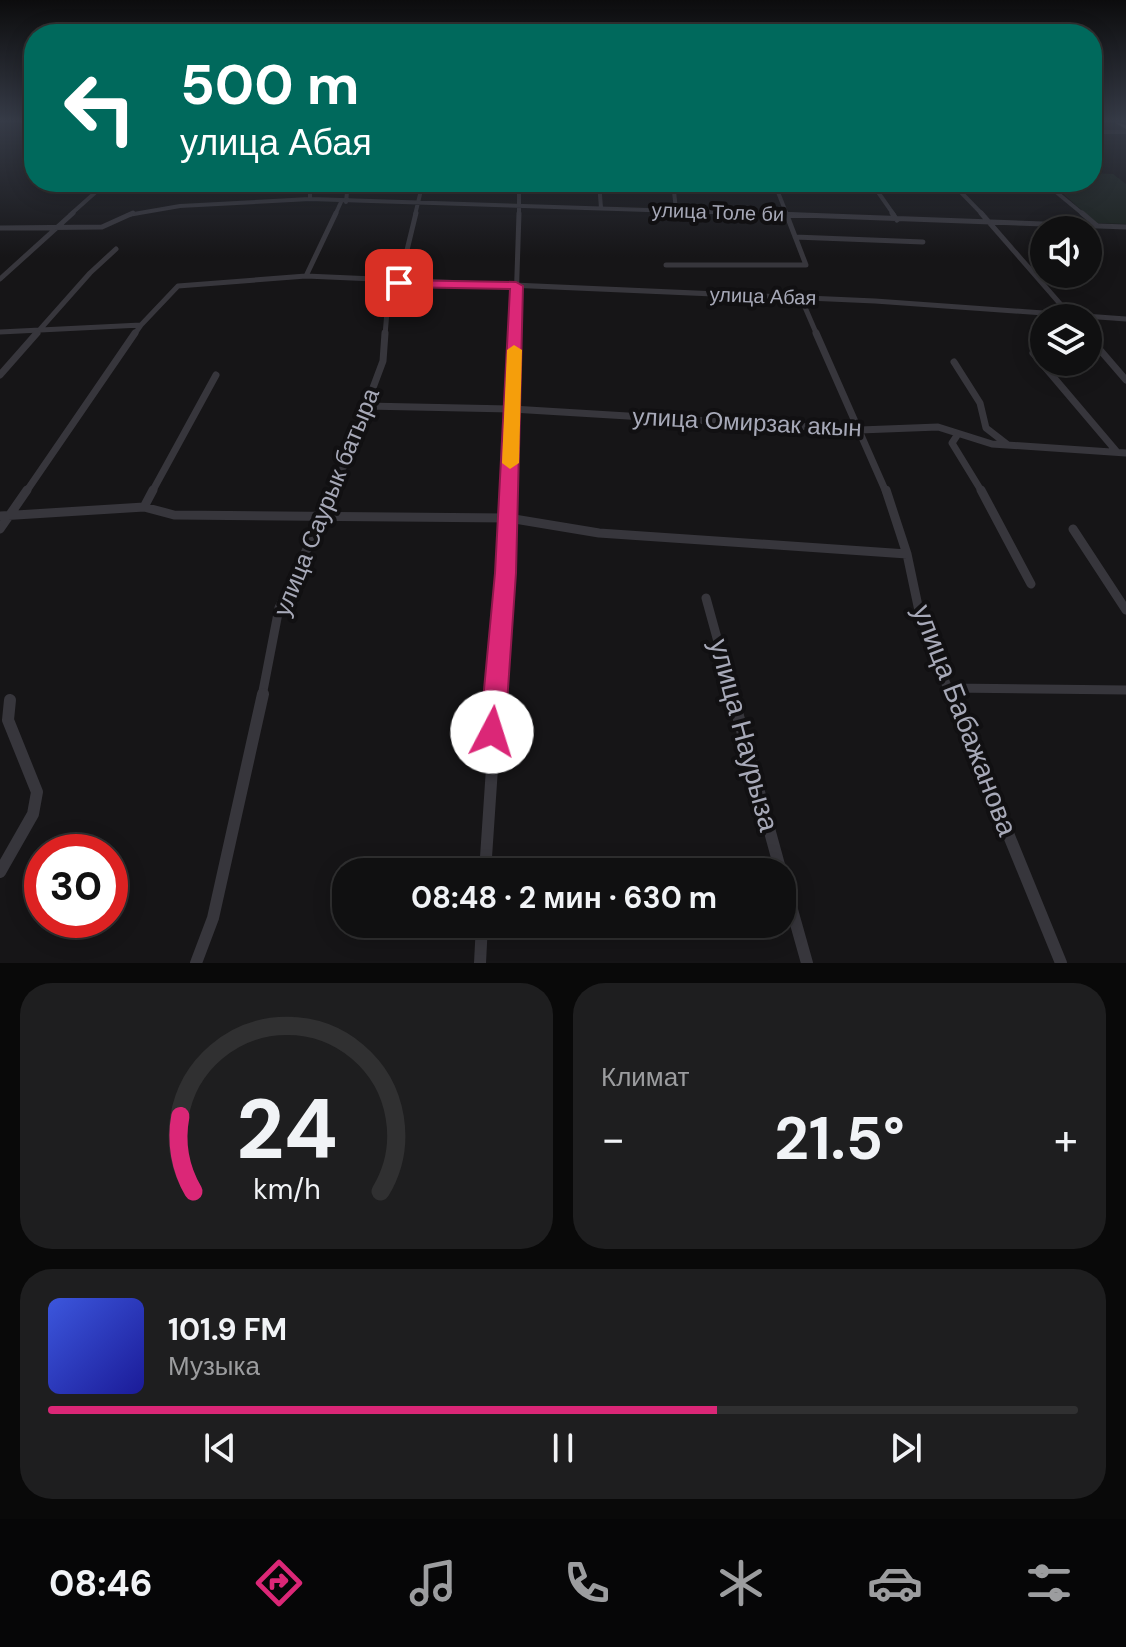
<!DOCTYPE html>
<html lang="ru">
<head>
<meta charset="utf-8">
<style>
	body { margin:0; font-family:"DM Sans",sans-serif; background:#1e1e1f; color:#f1f3f6; height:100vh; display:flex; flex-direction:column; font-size:30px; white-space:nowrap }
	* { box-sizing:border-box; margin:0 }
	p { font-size:26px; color:#9c9d9f }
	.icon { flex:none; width:44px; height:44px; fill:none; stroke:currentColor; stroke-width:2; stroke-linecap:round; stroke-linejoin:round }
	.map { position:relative; height:963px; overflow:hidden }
	.sheet { display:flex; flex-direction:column; gap:20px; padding:20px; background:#090909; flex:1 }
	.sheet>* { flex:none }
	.banner { position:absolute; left:24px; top:24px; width:1078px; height:168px; border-radius:32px; box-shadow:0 4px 20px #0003,0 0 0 2px #303031; background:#00695c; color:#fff; overflow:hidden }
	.buttons { position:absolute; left:1030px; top:216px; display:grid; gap:16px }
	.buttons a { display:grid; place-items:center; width:72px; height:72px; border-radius:50%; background:#101011; box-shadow:0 4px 20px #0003,0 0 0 2px #303031; font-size:40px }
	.speed { position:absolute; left:24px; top:834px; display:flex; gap:16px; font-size:40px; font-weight:700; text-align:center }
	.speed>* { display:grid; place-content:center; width:104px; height:104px; border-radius:50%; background:#101011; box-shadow:0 4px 20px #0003,0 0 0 2px #303031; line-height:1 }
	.speed .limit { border:12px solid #d22; background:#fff; color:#111 }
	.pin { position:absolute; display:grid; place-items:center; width:68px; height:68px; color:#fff; margin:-34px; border-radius:16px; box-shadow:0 4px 12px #0006 }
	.me { position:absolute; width:88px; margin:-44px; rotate:5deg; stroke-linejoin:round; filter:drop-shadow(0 0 6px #0008) }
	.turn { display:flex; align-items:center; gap:28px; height:168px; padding:0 24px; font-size:36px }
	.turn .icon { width:104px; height:104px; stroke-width:2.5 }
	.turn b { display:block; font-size:56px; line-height:68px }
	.big { font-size:60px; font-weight:700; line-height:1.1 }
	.sheet .widget { flex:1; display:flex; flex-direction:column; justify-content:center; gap:12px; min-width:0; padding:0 28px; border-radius:32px; background:#1e1e1f }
	.sheet .dial { align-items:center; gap:0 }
	.dial svg { height:208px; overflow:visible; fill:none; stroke:#303031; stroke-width:7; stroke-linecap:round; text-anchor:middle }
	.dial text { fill:#f1f3f6; stroke:none }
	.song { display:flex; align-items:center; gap:24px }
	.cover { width:96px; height:96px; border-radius:12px; background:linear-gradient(135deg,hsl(230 70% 55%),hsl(240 70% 35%)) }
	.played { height:8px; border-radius:4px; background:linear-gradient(90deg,#db2777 65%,#303031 65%) }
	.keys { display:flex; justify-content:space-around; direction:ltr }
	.heat { display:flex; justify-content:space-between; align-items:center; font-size:44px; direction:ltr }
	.sheet .tiles { flex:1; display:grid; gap:20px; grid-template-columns:1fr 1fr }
	.widget:last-child { grid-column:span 2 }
	.trip { position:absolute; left:332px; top:858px; width:464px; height:80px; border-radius:32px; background:#101011; box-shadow:0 4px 20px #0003,0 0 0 2px #303031; font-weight:700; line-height:80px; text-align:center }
	.dock { display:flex; height:128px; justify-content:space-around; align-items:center; background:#060607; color:#9c9d9f }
	.dock .icon { width:56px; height:56px }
	.dock .current { color:#db2777 }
	.dock b { font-size:36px; color:#f1f3f6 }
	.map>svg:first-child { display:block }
</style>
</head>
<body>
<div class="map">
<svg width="1126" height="963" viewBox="0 0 1126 963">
	<rect width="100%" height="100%" fill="#161517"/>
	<path fill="#1b221e" d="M1092 173 1113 174 1126 184V224L1096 223 1050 182H1092Z"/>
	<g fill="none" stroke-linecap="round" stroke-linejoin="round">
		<path stroke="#37363c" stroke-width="4" d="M1092 132H1126
			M310 182V199
			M519 182V215
			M599 182 601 208
			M673 182 676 210
			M774 182 787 215
			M871 182 894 215
			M951 182 983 215
			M1044 182 1084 215
			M101 189 179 182
			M346 202 348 182
			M70 215 107 182
			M128 215 180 206 310 199 802 215
			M335 215 341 202
			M415 215 423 182"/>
		<path stroke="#37363c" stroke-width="5" d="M748 213 1126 227
			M892 213 897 220
			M981 213 1069 314
			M1082 213 1096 225
			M0 228 102 227 133 213
			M795 237 923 242
			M666 265H806L786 213
			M306 276 336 213
			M0 279 73 213
			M801 298 817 335
			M0 332 141 325 178 286 306 276 875 301 1126 319
			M35 335 90 273 116 249
			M134 335 141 325
			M385 335 388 300 399 283 416 213
			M515 335 519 213"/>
		<path stroke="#37363c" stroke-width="7" d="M816 333 886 492
			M1088 336 1126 380
			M1033 353 1117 452
			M954 362 980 403 986 428 1008 445
			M0 375 37 333
			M366 406 512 409 860 430 938 427 992 444 1126 453
			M958 434 952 443 982 492
			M26 492 135 333
			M152 492 216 375
			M334 492 383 361 385 333
			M509 492 515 333"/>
		<path stroke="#37363c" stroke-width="9" d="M886 490 907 554 922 625 951 696
			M981 490 1031 584
			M144 507 153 490
			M0 516 144 507 174 515 508 518 599 533 907 554
			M0 529 27 490
			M1073 529 1126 610
			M706 598 733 696
			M949 688 1126 690
			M262 696 279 608 335 490
			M497 696 509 490"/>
		<path stroke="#37363c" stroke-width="12" d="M732 694 781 872
			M951 694 1061 963
			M0 872 33 814 37 792 8 720 10 700
			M485 872 497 694
			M782 874 807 963
			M196 963 213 918 263 694
			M480 963 482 924"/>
		<path fill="#52525b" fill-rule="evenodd" d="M1114 122 1126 125V129Z"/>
	</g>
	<linearGradient id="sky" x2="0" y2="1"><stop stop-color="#0c0c0d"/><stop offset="0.47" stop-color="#363b47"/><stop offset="1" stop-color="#363b47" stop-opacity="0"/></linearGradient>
	<rect width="1126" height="257" fill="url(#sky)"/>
	<path fill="#db2777" stroke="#8e194d" stroke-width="2" d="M395 280 516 282 523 286 516 573 505 732 501 741 492 744 483 741 480 732 495 573 510 289 399 287 395 285Z"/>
	<path fill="#f59e0b" d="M514 345 522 350 519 463 510 469 502 463 507 350Z"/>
	<g text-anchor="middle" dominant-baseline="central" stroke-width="8" stroke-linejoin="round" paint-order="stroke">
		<g font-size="20" fill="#a7a9b8" stroke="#111012">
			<text transform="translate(718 212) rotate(2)">улица Толе би</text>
			<text transform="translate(763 296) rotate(2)">улица Абая</text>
		</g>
		<g font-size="24" fill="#a7a9b8" stroke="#111012">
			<text transform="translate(747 422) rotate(3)">улица Омирзак акын</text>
			<text transform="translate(326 502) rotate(-68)">улица Саурык батыра</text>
		</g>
		<g font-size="28" fill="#a7a9b8" stroke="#111012">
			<text transform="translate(965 720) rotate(69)">улица Бабажанова</text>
			<text transform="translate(744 735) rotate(75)">улица Наурыза</text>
		</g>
	</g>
</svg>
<div class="buttons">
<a><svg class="icon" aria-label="sound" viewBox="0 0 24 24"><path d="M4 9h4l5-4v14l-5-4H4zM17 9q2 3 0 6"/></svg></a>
<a><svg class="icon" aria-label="layers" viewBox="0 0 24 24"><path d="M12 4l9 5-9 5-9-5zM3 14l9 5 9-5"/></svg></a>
</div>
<div class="speed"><div class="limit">30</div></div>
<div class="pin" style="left:399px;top:283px;background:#d93025"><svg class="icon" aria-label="arrive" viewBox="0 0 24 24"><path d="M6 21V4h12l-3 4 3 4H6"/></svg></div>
<svg class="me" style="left:492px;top:732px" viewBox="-20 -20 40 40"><circle r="19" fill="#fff"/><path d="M0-13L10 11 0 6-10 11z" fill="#db2777"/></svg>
<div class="trip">08:48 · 2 мин · 630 m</div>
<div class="banner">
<div class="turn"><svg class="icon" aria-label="left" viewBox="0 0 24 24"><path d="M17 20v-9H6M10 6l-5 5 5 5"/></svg><div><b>500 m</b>улица Абая</div></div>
</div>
</div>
<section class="sheet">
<div class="tiles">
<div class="widget dial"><svg viewBox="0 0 100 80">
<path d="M14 69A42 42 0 1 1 86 69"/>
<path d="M14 69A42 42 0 0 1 9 40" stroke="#db2777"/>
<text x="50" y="56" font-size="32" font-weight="700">24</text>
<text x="50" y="72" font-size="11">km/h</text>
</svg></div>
<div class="widget"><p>Климат</p>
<div class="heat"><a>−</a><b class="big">21.5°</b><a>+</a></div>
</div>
<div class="widget">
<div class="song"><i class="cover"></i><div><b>101.9 FM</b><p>Музыка</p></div></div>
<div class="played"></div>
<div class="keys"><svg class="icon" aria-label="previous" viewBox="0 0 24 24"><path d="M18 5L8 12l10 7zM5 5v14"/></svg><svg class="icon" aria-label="pause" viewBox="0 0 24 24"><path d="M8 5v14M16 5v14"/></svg><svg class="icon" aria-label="next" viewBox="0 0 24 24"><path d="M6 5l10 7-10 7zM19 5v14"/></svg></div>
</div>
</div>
</section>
<nav class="dock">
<b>08:46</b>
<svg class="icon current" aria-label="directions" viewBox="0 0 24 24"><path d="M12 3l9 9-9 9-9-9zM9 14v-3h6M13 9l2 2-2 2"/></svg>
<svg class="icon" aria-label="music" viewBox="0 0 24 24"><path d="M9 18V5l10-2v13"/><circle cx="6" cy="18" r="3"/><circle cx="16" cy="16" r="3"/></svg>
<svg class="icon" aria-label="phone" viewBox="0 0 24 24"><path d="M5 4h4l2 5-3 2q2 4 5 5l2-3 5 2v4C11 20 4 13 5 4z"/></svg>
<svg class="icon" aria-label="climate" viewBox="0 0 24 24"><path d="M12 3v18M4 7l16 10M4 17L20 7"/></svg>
<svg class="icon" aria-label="car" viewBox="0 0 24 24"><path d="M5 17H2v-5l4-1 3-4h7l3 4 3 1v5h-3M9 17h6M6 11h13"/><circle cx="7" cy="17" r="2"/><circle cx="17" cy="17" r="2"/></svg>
<svg class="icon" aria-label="filters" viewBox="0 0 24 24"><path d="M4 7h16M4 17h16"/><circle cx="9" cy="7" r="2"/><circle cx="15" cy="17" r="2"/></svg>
</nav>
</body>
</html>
